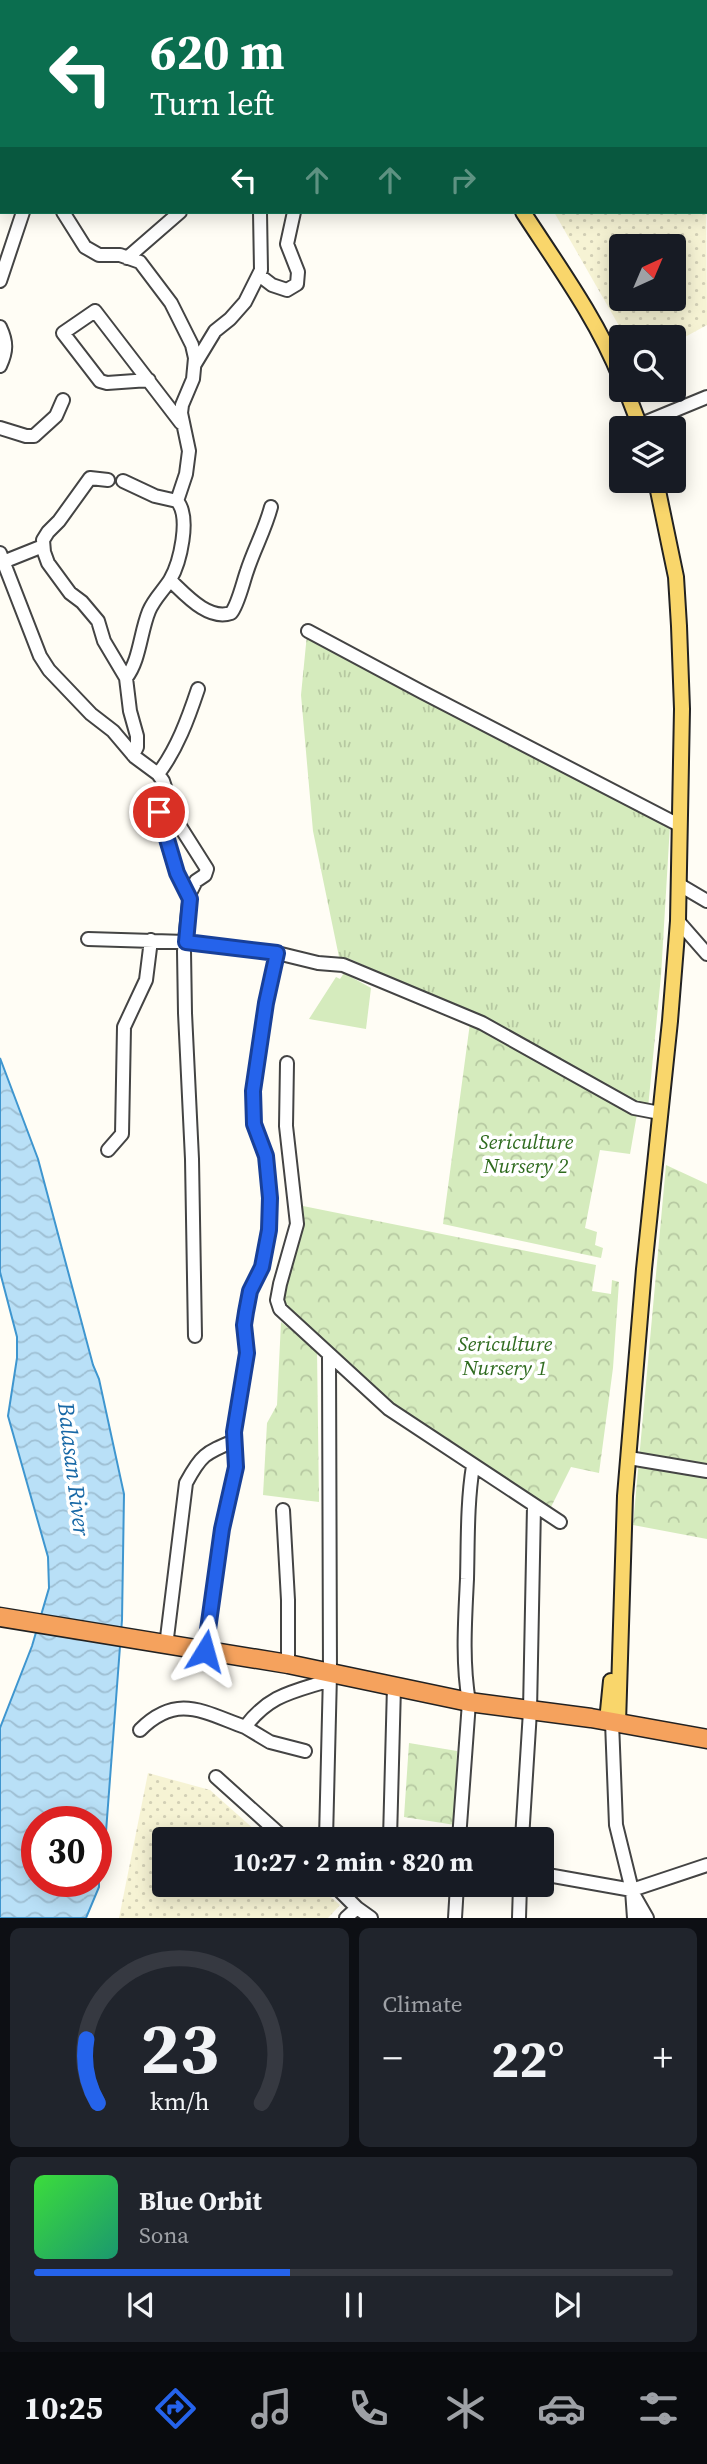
<!DOCTYPE html>
<html lang="en">
<head>
<meta charset="utf-8">
<style>
	body { margin:0; font-family:"Source Serif 4",serif; background:#20242c; color:#f1f3f6; height:100vh; display:flex; flex-direction:column; font-size:26px; white-space:nowrap }
	* { box-sizing:border-box; margin:0 }
	p { font-size:23px; color:#9ea1a6 }
	.icon { flex:none; width:38px; height:38px; fill:none; stroke:currentColor; stroke-width:2; stroke-linecap:round; stroke-linejoin:round }
	.map { position:relative; height:1918px; overflow:hidden }
	.panel { display:flex; flex-direction:column; gap:10px; padding:10px; background:#0d0f14; flex:1 }
	.panel>* { flex:none }
	.banner { position:absolute; left:0px; top:0px; width:707px; height:214px; box-shadow:0 4px 18px #0003; background:#0b6e4f; color:#fff; overflow:hidden }
	.needle { width:46px; rotate:44deg }
	.controls { position:absolute; left:609px; top:234px; display:grid; gap:14px }
	.controls a { display:grid; place-items:center; width:77px; height:77px; border-radius:7px; background:#171b24; box-shadow:0 4px 18px #0003; font-size:35px }
	.speed { position:absolute; left:21px; top:1806px; display:flex; gap:14px; font-size:35px; font-weight:700; text-align:center }
	.speed>* { display:grid; place-content:center; width:91px; height:91px; border-radius:50%; background:#171b24; box-shadow:0 4px 18px #0003; line-height:1 }
	.speed .limit { border:10px solid #d22; background:#fff; color:#111 }
	.pin { position:absolute; display:grid; place-items:center; width:60px; height:60px; color:#fff; margin:-30px; border:4px solid #fff; border-radius:50%; box-shadow:0 2px 7px #0007 }
	.me { position:absolute; width:77px; margin:-38px; rotate:8deg; stroke-linejoin:round; filter:drop-shadow(0 0 5px #0008) }
	.turn { display:flex; align-items:center; gap:24px; height:147px; padding:0 35px; font-size:32px }
	.turn .icon { width:91px; height:91px; stroke-width:2.5 }
	.turn b { display:block; font-size:49px; line-height:60px }
	.lanes { display:flex; align-items:center; height:66px; padding:0 35px; background:#0003; justify-content:center; gap:35px; direction:ltr }
	.lanes .off { opacity:.35 }
	.big { font-size:52px; font-weight:700; line-height:1.1 }
	.panel .card { flex:1; display:flex; flex-direction:column; justify-content:center; gap:10px; min-width:0; padding:0 24px; border-radius:10px; background:#20242c }
	.panel .dial { align-items:center; gap:0 }
	.dial svg { height:182px; overflow:visible; fill:none; stroke:#363941; stroke-width:7; stroke-linecap:round; text-anchor:middle }
	.dial text { fill:#f1f3f6; stroke:none }
	.song { display:flex; align-items:center; gap:21px }
	.cover { width:84px; height:84px; border-radius:10px; background:linear-gradient(135deg,hsl(120 70% 55%),hsl(160 70% 35%)) }
	.played { height:7px; border-radius:4px; background:linear-gradient(90deg,#2563eb 40%,#363941 40%) }
	.keys { display:flex; justify-content:space-around; direction:ltr }
	.heat { display:flex; justify-content:space-between; align-items:center; font-size:38px; direction:ltr }
	.panel .tiles { flex:1; display:grid; gap:10px; grid-template-columns:1fr 1fr }
	.card:last-child { grid-column:span 2 }
	.trip { position:absolute; left:152px; top:1827px; width:402px; height:70px; border-radius:7px; background:#171b24; box-shadow:0 4px 18px #0003; font-weight:700; line-height:70px; text-align:center }
	.dock { display:flex; height:112px; justify-content:space-around; align-items:center; background:#090b0e; color:#9ea1a6 }
	.dock .icon { width:49px; height:49px }
	.dock .current { color:#2563eb }
	.dock b { font-size:32px; color:#f1f3f6 }
	.map>svg:first-child { display:block }
</style>
</head>
<body>
<div class="map">
<svg width="707" height="1918" viewBox="0 0 707 1918">
	<defs>
		<pattern id="farmland-dots" width="8" height="8" patternUnits="userSpaceOnUse" patternTransform="scale(1.75)"><rect width="8" height="8" fill="#f6f3d4"/><path d="M2 2h.1M6 6h.1" fill="none" stroke="#d2cfb5" stroke-width="1.8" stroke-linecap="round"/></pattern>
		<pattern id="grass-tufts" width="24" height="20" patternUnits="userSpaceOnUse" patternTransform="scale(1.75)"><rect width="24" height="20" fill="#d5ebbd"/><path d="M3 7l-1-3M5 7V3M7 7l1-3M15 17l-1-3M17 17v-4M19 17l1-3" fill="none" stroke="#b6c8a1"/></pattern>
		<pattern id="park-crowns" width="20" height="18" patternUnits="userSpaceOnUse" patternTransform="scale(1.75)"><rect width="20" height="18" fill="#d5ebbd"/><path d="M2 6a3 3 0 1 1 6 0M12 15a3 3 0 1 1 6 0" fill="none" stroke="#b6c8a1"/></pattern>
		<pattern id="water-waves" width="16" height="10" patternUnits="userSpaceOnUse" patternTransform="scale(1.75)"><rect width="16" height="10" fill="#b9e0f7"/><path d="M0 5q4-4 8 0t8 0" fill="none" stroke="#9ebfd3"/></pattern>
	</defs>
	<rect width="100%" height="100%" fill="#fffdf5"/>
	<path fill="url(#farmland-dots)" fill-rule="evenodd" d="M705 36 707 325 674 343V338H626L554 212H705ZM621 247H674V299H621Z
		M148 1773 210 1790 265 1839H164V1885H317L340 1905 328 1918H119Z"/>
	<path fill="url(#grass-tufts)" d="M307 634 670 825 661 976 648 1108 497 1025 350 959 339 957 313 831 301 695Z"/>
	<path fill="url(#park-crowns)" d="M470 1023 489 1031 637 1114 630 1154 600 1150 585 1228 597 1232 595 1245 603 1248 601 1258 443 1224Z
		M666 1165 707 1184V1539L633 1525Z
		M298 1205 596 1265 592 1291 611 1294 612 1280 619 1282 613 1368 599 1473 571 1467 551 1507 536 1504 392 1409 282 1308 279 1294Z
		M281 1322 317 1350 319 1502 263 1495 267 1423 277 1405Z
		M409 1743 457 1751 455 1825 404 1817Z"/>
	<path fill="#d5ebbd" d="M344 973 371 988 366 1029 309 1019 336 977 340 979Z"/>
	<path fill="url(#water-waves)" stroke="#3f96cf" stroke-width="2" fill-rule="evenodd" d="M0 1058 38 1159 93 1365 99 1379 124 1494 122 1620 105 1845 99 1873V1887L86 1918H0V1728L32 1646 49 1588 48 1557 8 1416 17 1358V1337L0 1272ZM37 1822H96V1881H37Z"/>
	<g fill="none" stroke-linecap="round" stroke-linejoin="round">
		<defs>
			<path id="minor" d="M248 0 249 2
				M314 0 315 2
				M13 2 15 0
				M118 2 119 0
				M667 2 668 0
				M0 95 2 99
				M63 212 85 247 99 255H120L140 262 171 303 192 345 195 358 193 379 182 405 181 413 189 451 186 474 177 501C191 517 180 563 170 580 163 591 154 599 149 611 140 633 140 660 126 678
				M127 258 180 212
				M259 275 272 285 287 290 297 284 298 272 287 244 294 212
				M0 281 23 212
				M0 327C7 342 7 351 0 366
				M195 364 215 331 230 319 245 302 261 270 260 212
				M149 380 107 383 100 381 63 333 95 311 181 423
				M639 425 707 397
				M0 428 26 436H34L56 416 63 400
				M108 480 90 478 59 521 48 532 43 540 44 552 48 563 70 593 82 602 98 621 104 641 126 678 130 711 137 736V747L133 755
				M123 481 155 496 177 501
				M0 553 40 656 49 670 91 714 113 731 135 757 158 774 163 781 176 820 207 869 205 875 196 881 190 893 184 951 185 1013 192 1159 195 1336
				M3 562 43 546
				M170 580C185 594 208 621 231 613 238 605 243 582 247 571 254 549 265 530 271 507
				M308 631 422 692 679 825
				M158 774C177 749 188 719 198 689
				M158 812 177 873 190 899
				M678 884 707 901
				M678 921 707 954
				M88 939 186 942 277 953 318 963 343 965 482 1023 634 1108 660 1113
				M287 1063 286 1126 297 1224 280 1284 277 1300 280 1309 389 1409 560 1522
				M108 1150 122 1134 124 1027 146 980 151 940
				M629 1458 707 1471
				M283 1510 288 1600V1664
				M166 1646 186 1483C201 1455 205 1453 234 1441
				M205 1651 222 1529 236 1467 234 1432 247 1353 244 1325 246 1312 250 1291 262 1267 269 1230 270 1198 266 1156 254 1124 253 1091 266 1003 277 953
				M612 1722 616 1825 632 1890 634 1918
				M245 1727 270 1742 305 1751
				M140 1730C177 1693 203 1712 245 1727 270 1694 293 1692 330 1680
				M216 1777 285 1839
				M326 1839 330 1674 329 1357
				M390 1839 394 1686
				M459 1839 469 1702C462 1662 465 1620 467 1579 468 1541 467 1503 473 1466
				M522 1839 530 1711 534 1506
				M542 1874 632 1890 707 1865
				M334 1885 357 1908 371 1918
				M635 1897 647 1918
				M346 1918 357 1908
				M455 1918 457 1885
				M519 1918 520 1885"/>
			<path id="major" d="M499 2V0
				M523 212C558 266 597 319 621 379
				M626 390 641 429
				M607 1721 611 1681
				M618 1723 625 1496 644 1269 670 1021 678 921 682 709 679 626 676 577 656 481"/>
			<path id="highway" d="M0 1617 288 1664 469 1702 591 1718 707 1739"/>
		</defs>
		<use href="#minor" stroke="#444" stroke-width="16"/>
		<use href="#major" stroke="#222" stroke-width="18"/>
		<use href="#highway" stroke="#222" stroke-width="21"/>
		<use href="#minor" stroke="#fff" stroke-width="12"/>
		<use href="#major" stroke="#f9d66b" stroke-width="14"/>
		<use href="#highway" stroke="#f5a25d" stroke-width="18"/>
	</g>
	<g fill="none" stroke-linecap="round" stroke-linejoin="round">
		<defs>
			<path id="route" d="M159 812 177 873 190 899 186 942 277 953 266 1003 253 1091 254 1124 266 1156 270 1198 269 1230 262 1267 250 1291 246 1312 244 1325 247 1353 234 1432 236 1467 222 1529 205 1651"/>
		</defs>
		<use href="#route" stroke="#184099" stroke-width="18"/>
		<use href="#route" stroke="#2563eb" stroke-width="12"/>
	</g>
	<g text-anchor="middle" dominant-baseline="central" stroke-width="7" stroke-linejoin="round" paint-order="stroke">
		<g font-size="21" font-style="italic" fill="#2f6b1f" stroke="#fff">
			<text x="526" y="1141">Sericulture<tspan x="526" dy="24">Nursery 2</tspan></text>
			<text x="505" y="1343">Sericulture<tspan x="505" dy="24">Nursery 1</tspan></text>
		</g>
		<g font-size="23" font-style="italic" fill="#1768a6" stroke="#fff">
			<text transform="translate(74 1469) rotate(83)">Balasan River</text>
		</g>
	</g>
</svg>
<div class="controls">
<a><svg class="needle" viewBox="-14 -14 28 28"><path d="M0-13l5 13h-10z" fill="#e53935"/><path d="M0 13l5-13h-10z" fill="#9ea1a6"/></svg></a>
<a><svg class="icon" aria-label="search" viewBox="0 0 24 24"><circle cx="10" cy="10" r="6"/><path d="M15 15l6 6"/></svg></a>
<a><svg class="icon" aria-label="layers" viewBox="0 0 24 24"><path d="M12 4l9 5-9 5-9-5zM3 14l9 5 9-5"/></svg></a>
</div>
<div class="speed"><div class="limit">30</div></div>
<div class="pin" style="left:159px;top:812px;background:#d93025"><svg class="icon" aria-label="arrive" viewBox="0 0 24 24"><path d="M6 21V4h12l-3 4 3 4H6"/></svg></div>
<svg class="me" style="left:205px;top:1651px" viewBox="-20 -20 40 40"><path d="M0-17L14 15 0 8-14 15z" fill="#2563eb" stroke="#fff" stroke-width="4"/></svg>
<div class="trip">10:27 · 2 min · 820 m</div>
<div class="banner">
<div class="turn"><svg class="icon" aria-label="left" viewBox="0 0 24 24"><path d="M17 20v-9H6M10 6l-5 5 5 5"/></svg><div><b>620 m</b>Turn left</div></div>
<div class="lanes"><svg class="icon" aria-label="left" viewBox="0 0 24 24"><path d="M17 20v-9H6M10 6l-5 5 5 5"/></svg><svg class="icon off" aria-label="ahead" viewBox="0 0 24 24"><path d="M12 20V5M6 11l6-6 6 6"/></svg><svg class="icon off" aria-label="ahead" viewBox="0 0 24 24"><path d="M12 20V5M6 11l6-6 6 6"/></svg><svg class="icon off" aria-label="right" viewBox="0 0 24 24"><path d="M7 20v-9h11M14 6l5 5-5 5"/></svg></div>
</div>
</div>
<section class="panel">
<div class="tiles">
<div class="card dial"><svg viewBox="0 0 100 80">
<path d="M14 69A42 42 0 1 1 86 69"/>
<path d="M14 69A42 42 0 0 1 9 41" stroke="#2563eb"/>
<text x="50" y="56" font-size="32" font-weight="700">23</text>
<text x="50" y="72" font-size="11">km/h</text>
</svg></div>
<div class="card"><p>Climate</p>
<div class="heat"><a>−</a><b class="big">22°</b><a>+</a></div>
</div>
<div class="card">
<div class="song"><i class="cover"></i><div><b>Blue Orbit</b><p>Sona</p></div></div>
<div class="played"></div>
<div class="keys"><svg class="icon" aria-label="previous" viewBox="0 0 24 24"><path d="M18 5L8 12l10 7zM5 5v14"/></svg><svg class="icon" aria-label="pause" viewBox="0 0 24 24"><path d="M8 5v14M16 5v14"/></svg><svg class="icon" aria-label="next" viewBox="0 0 24 24"><path d="M6 5l10 7-10 7zM19 5v14"/></svg></div>
</div>
</div>
</section>
<nav class="dock">
<b>10:25</b>
<svg class="icon current" aria-label="directions" viewBox="0 0 24 24"><path d="M12 3l9 9-9 9-9-9zM9 14v-3h6M13 9l2 2-2 2"/></svg>
<svg class="icon" aria-label="music" viewBox="0 0 24 24"><path d="M9 18V5l10-2v13"/><circle cx="6" cy="18" r="3"/><circle cx="16" cy="16" r="3"/></svg>
<svg class="icon" aria-label="phone" viewBox="0 0 24 24"><path d="M5 4h4l2 5-3 2q2 4 5 5l2-3 5 2v4C11 20 4 13 5 4z"/></svg>
<svg class="icon" aria-label="climate" viewBox="0 0 24 24"><path d="M12 3v18M4 7l16 10M4 17L20 7"/></svg>
<svg class="icon" aria-label="car" viewBox="0 0 24 24"><path d="M5 17H2v-5l4-1 3-4h7l3 4 3 1v5h-3M9 17h6M6 11h13"/><circle cx="7" cy="17" r="2"/><circle cx="17" cy="17" r="2"/></svg>
<svg class="icon" aria-label="filters" viewBox="0 0 24 24"><path d="M4 7h16M4 17h16"/><circle cx="9" cy="7" r="2"/><circle cx="15" cy="17" r="2"/></svg>
</nav>
</body>
</html>
